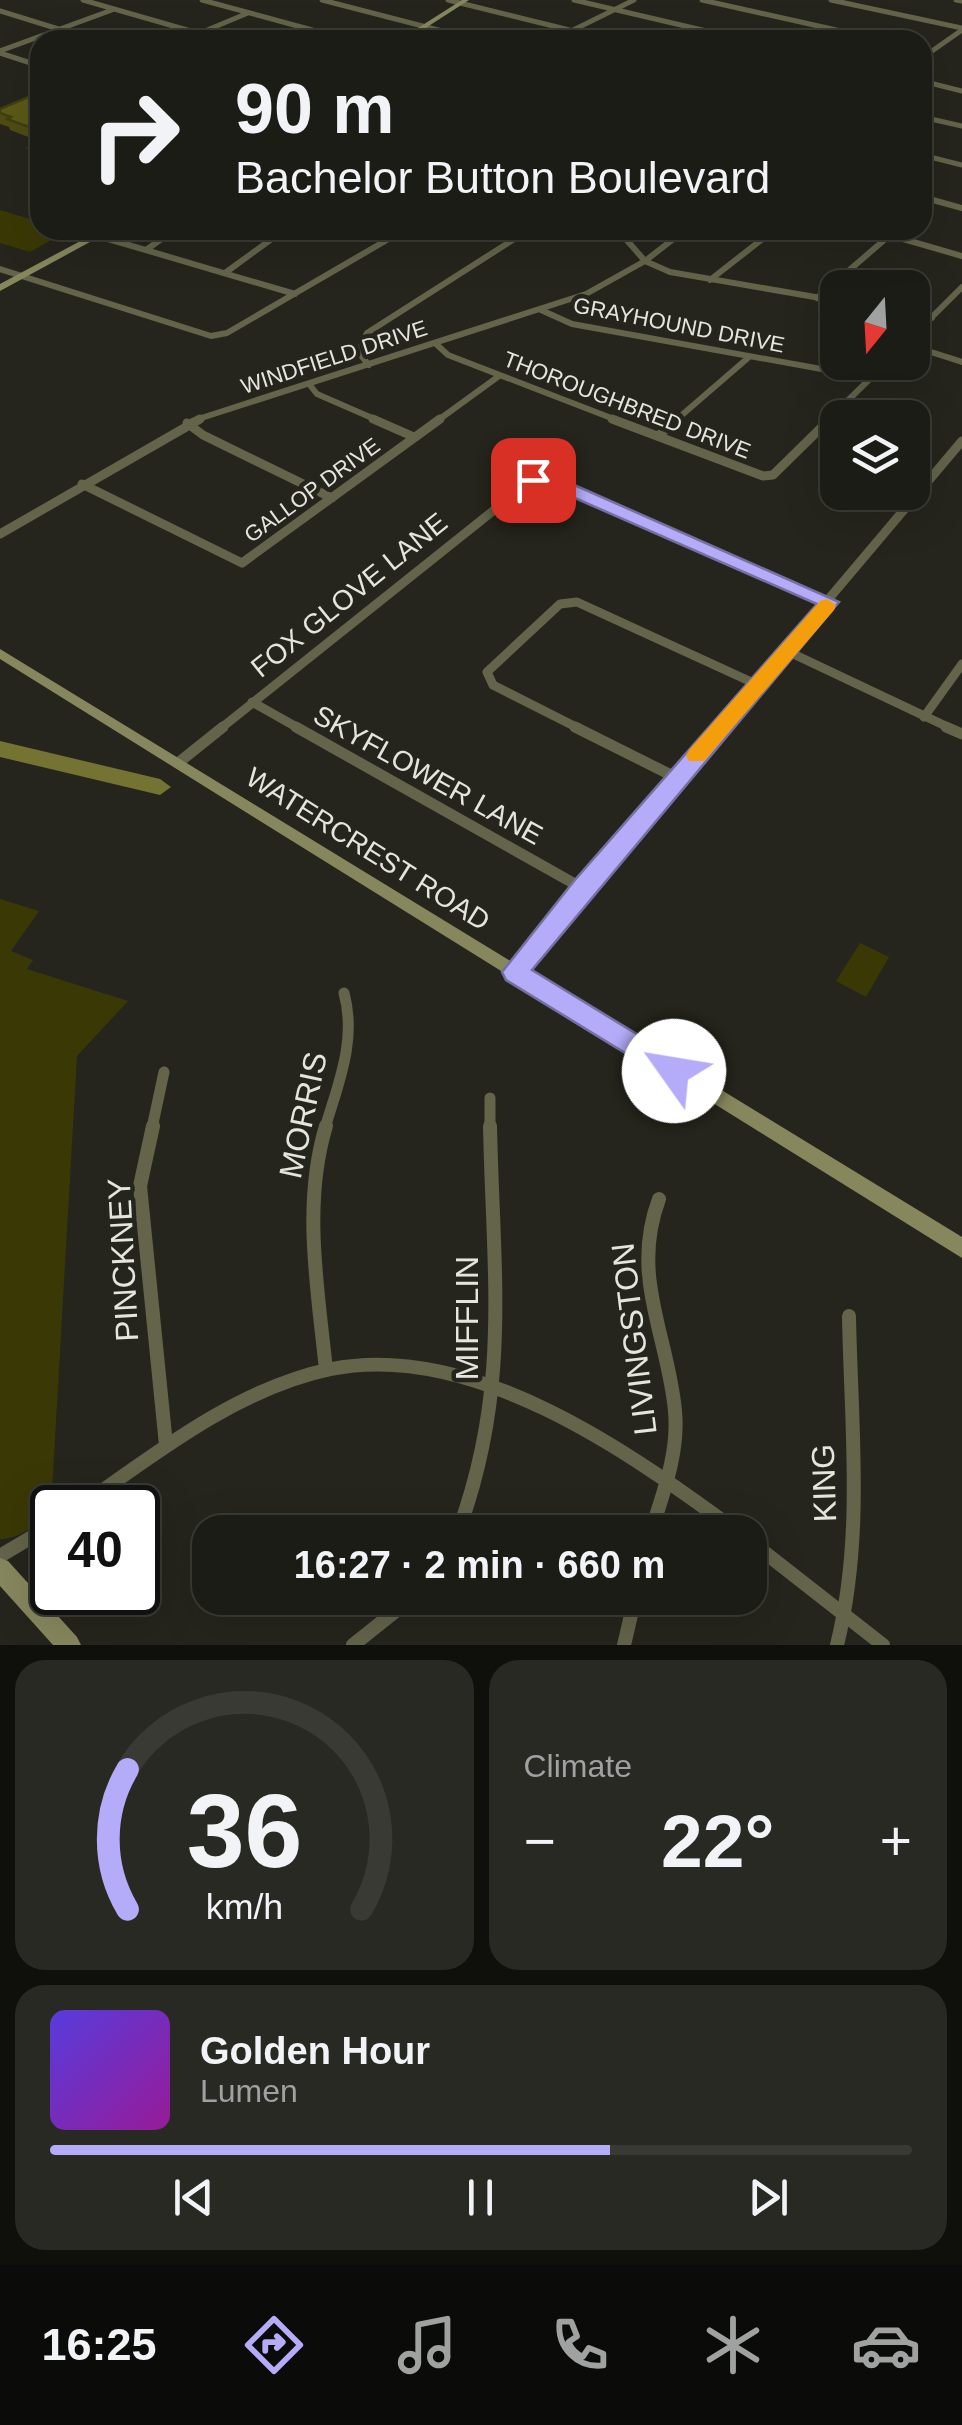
<!DOCTYPE html>
<html lang="en">
<head>
<meta charset="utf-8">
<style>
	body { margin:0; font-family:Helvetica,sans-serif; background:#292923; color:#f1f3f6; height:100vh; display:flex; flex-direction:column; font-size:38px; white-space:nowrap }
	* { box-sizing:border-box; margin:0 }
	p { font-size:32px; color:#a0a1a1 }
	.icon { flex:none; width:55px; height:55px; fill:none; stroke:currentColor; stroke-width:2; stroke-linecap:round; stroke-linejoin:round }
	.map { position:relative; height:1645px; overflow:hidden }
	.sheet { display:flex; flex-direction:column; gap:15px; padding:15px; background:#0f0f0c; flex:1 }
	.sheet>* { flex:none }
	.guide { position:absolute; left:30px; top:30px; width:902px; height:210px; border-radius:30px; box-shadow:0 10px 40px #0002,0 0 0 2px #3a3a35; background:#1c1c16; color:#f1f3f6; overflow:hidden }
	.needle { width:65px; rotate:198deg }
	.buttons { position:absolute; left:820px; top:270px; display:grid; gap:20px }
	.buttons a { display:grid; place-items:center; width:110px; height:110px; border-radius:20px; background:#1c1c16; box-shadow:0 10px 40px #0002,0 0 0 2px #3a3a35; font-size:50px }
	.speed { position:absolute; left:30px; top:1485px; display:flex; gap:20px; font-size:50px; font-weight:700; text-align:center }
	.speed>* { display:grid; place-content:center; width:130px; height:130px; border-radius:50%; background:#1c1c16; box-shadow:0 10px 40px #0002,0 0 0 2px #3a3a35; line-height:1 }
	.speed .limit { border:5px solid #111; border-radius:15px; background:#fff; color:#111 }
	.pin { position:absolute; display:grid; place-items:center; width:85px; height:85px; color:#fff; margin:-42px; border-radius:20px; box-shadow:0 5px 15px #0006 }
	.me { position:absolute; width:110px; margin:-55px; rotate:302deg; stroke-linejoin:round; filter:drop-shadow(0 0 8px #0008) }
	.turn { display:flex; align-items:center; gap:35px; height:210px; padding:0 40px; font-size:45px }
	.turn .icon { width:130px; height:130px; stroke-width:2.5 }
	.turn b { display:block; font-size:70px; line-height:85px }
	.big { font-size:75px; font-weight:600; line-height:1.1 }
	.sheet .card { flex:1; display:flex; flex-direction:column; justify-content:center; gap:15px; min-width:0; padding:0 35px; border-radius:30px; background:#292923 }
	.sheet .dial { align-items:center; gap:0 }
	.dial svg { height:260px; overflow:visible; fill:none; stroke:#3a3a35; stroke-width:7; stroke-linecap:round; text-anchor:middle }
	.dial text { fill:#f1f3f6; stroke:none }
	.song { display:flex; align-items:center; gap:30px }
	.cover { width:120px; height:120px; border-radius:15px; background:linear-gradient(135deg,hsl(250 70% 55%),hsl(300 70% 35%)) }
	.played { height:10px; border-radius:5px; background:linear-gradient(90deg,#b4acf9 65%,#3a3a35 65%) }
	.keys { display:flex; justify-content:space-around; direction:ltr }
	.heat { display:flex; justify-content:space-between; align-items:center; font-size:55px; direction:ltr }
	.sheet .tiles { flex:1; display:grid; gap:15px; grid-template-columns:1fr 1fr }
	.card:last-child { grid-column:span 2 }
	.trip { position:absolute; left:192px; top:1515px; width:575px; height:100px; border-radius:30px; background:#1c1c16; box-shadow:0 10px 40px #0002,0 0 0 2px #3a3a35; font-weight:600; line-height:100px; text-align:center }
	.tab-bar { display:flex; height:160px; justify-content:space-around; align-items:center; background:#0b0b09; color:#a0a1a1 }
	.tab-bar .icon { width:70px; height:70px }
	.tab-bar .current { color:#b4acf9 }
	.tab-bar b { font-size:45px; color:#f1f3f6 }
	.map>svg:first-child { display:block }
</style>
</head>
<body>
<div class="map">
<svg width="962" height="1645" viewBox="0 0 962 1645">
	<rect width="100%" height="100%" fill="#25251d"/>
	<path fill="#3a3905" d="M0 210 40 222V230H69L30 252 0 243Z
		M0 899 39 911 11 951 33 960 27 969 128 1001 77 1056 51 1508C37 1523 22 1539 0 1539Z
		M860 943 889 957 866 997 836 981Z"/>
	<g fill="none" stroke-linecap="round" stroke-linejoin="round">
		<path fill="#747332" fill-rule="evenodd" d="M0 741 160 779 171 787 160 795 0 757Z"/>
		<path stroke="#63644a" stroke-width="5" d="M83 0 222 40
			M202 0 349 40
			M322 0 442 31 458 40
			M448 0 610 40
			M574 0 745 40
			M702 0 881 40
			M831 0 962 28
			M956 0 962 1
			M0 11 94 40
			M200 33 248 13
			M553 40 634 0
			M0 51 112 10
			M0 53 40 66
			M922 58 962 30
			M922 81 962 91
			M922 117 962 126
			M922 155 962 165"/>
		<path stroke="#63644a" stroke-width="6" d="M922 197 962 208
			M618 230 645 261 670 272 838 301
			M872 230 962 256
			M98 236 295 294
			M146 250 174 230
			M0 269 211 336 227 333 404 230
			M225 273 284 230
			M710 280 774 230
			M817 298 890 235
			M541 310 572 324 871 378
			M912 314 932 318
			M912 337 962 287
			M435 343 448 355 619 421
			M912 346 962 362
			M369 365 358 352 367 333 519 236 534 233
			M309 384 317 394 379 421
			M192 421 586 294 645 261 685 230
			M437 421 499 376
			M675 421 749 357
			M827 421 887 362"/>
		<path stroke="#63644a" stroke-width="9" d="M373 419 414 437
			M612 419 763 476 773 475 830 419
			M187 423 203 435 332 498
			M658 436 678 419
			M82 484 242 563 440 419
			M0 534 200 419
			M787 651 952 729
			M252 702 300 729
			M924 717 962 664
			M220 729 533 479 557 484 829 602
			M580 729 493 685 487 672 560 604 577 602 758 685
			M719 729 962 441"/>
		<path stroke="#63644a" stroke-width="11" d="M296 727 582 888
			M575 727 677 778
			M946 727 962 734
			M178 763 223 727
			M515 972 722 727
			M490 1098V1128
			M152 1128 164 1072
			M325 1128C338 1084 357 1040 344 993"/>
		<path stroke="#63644a" stroke-width="14" d="M153 1126 140 1186 166 1445
			M326 1126C302 1205 318 1290 326 1370
			M78 1508C153 1455 238 1388 331 1369 474 1341 629 1452 738 1532
			M458 1532C511 1388 493 1275 490 1126
			M651 1532C663 1493 679 1453 675 1411 668 1335 630 1277 659 1199
			M750 1541 883 1645
			M0 1556 52 1525
			M353 1645 412 1598
			M624 1645 635 1598
			M837 1645C864 1536 851 1427 849 1316"/>
		<path fill="#87875e" fill-rule="evenodd" d="M462 0H469L407 40H399Z
			M101 230H112L0 291V284Z
			M0 649 962 1237V1258L0 659Z
			M0 1558 8 1561 77 1637 81 1645H53L0 1586Z"/>
	</g>
	<path fill="#4f4d14" d="M40 92V171L37 161 32 160 29 148 39 143V141L10 130 9 127 0 124V109Z"/>
	<path fill="#5c5a17" stroke="#403f10" stroke-width="2.5" d="M40 92V131L7 119 11 117 0 113V109Z
		M40 143V151L29 148Z"/>
	<path fill="#b4acf9" stroke="#7570a2" stroke-width="2.5" d="M533 474 563 480 839 602 532 970 684 1063 688 1071 684 1079 674 1083 506 980 502 972 574 881 817 604 552 488 527 483V476Z"/>
	<path fill="#f59e0b" d="M827 599 836 605 834 610 704 761H689L686 756 689 750 820 601Z"/>
	<g text-anchor="middle" dominant-baseline="central" stroke-width="9" stroke-linejoin="round" paint-order="stroke">
		<g font-size="22" fill="#e5e5df" stroke="#25251d">
			<text transform="translate(679 325) rotate(11)">GRAYHOUND DRIVE</text>
			<text transform="translate(334 357) rotate(-18)">WINDFIELD DRIVE</text>
			<text transform="translate(627 405) rotate(21)">THOROUGHBRED DRIVE</text>
			<text transform="translate(312 490) rotate(-36)">GALLOP DRIVE</text>
		</g>
		<g font-size="28" fill="#e5e5df" stroke="#25251d">
			<text transform="translate(349 595) rotate(-39)">FOX GLOVE LANE</text>
			<text transform="translate(428 775) rotate(29)">SKYFLOWER LANE</text>
			<text transform="translate(368 849) rotate(32)">WATERCREST ROAD</text>
		</g>
		<g font-size="32" fill="#e5e5df" stroke="#25251d">
			<text transform="translate(303 1115) rotate(-78)">MORRIS</text>
			<text transform="translate(123 1260) rotate(-93)">PINCKNEY</text>
			<text transform="translate(467 1318) rotate(-90)">MIFFLIN</text>
			<text transform="translate(634 1339) rotate(-97)">LIVINGSTON</text>
			<text transform="translate(824 1483) rotate(-92)">KING</text>
		</g>
	</g>
</svg>
<div class="buttons">
<a><svg class="needle" viewBox="-14 -14 28 28"><path d="M0-13l5 13h-10z" fill="#e53935"/><path d="M0 13l5-13h-10z" fill="#a0a1a1"/></svg></a>
<a><svg class="icon" aria-label="layers" viewBox="0 0 24 24"><path d="M12 4l9 5-9 5-9-5zM3 14l9 5 9-5"/></svg></a>
</div>
<div class="speed"><div class="limit">40</div></div>
<div class="pin" style="left:533px;top:480px;background:#d93025"><svg class="icon" aria-label="arrive" viewBox="0 0 24 24"><path d="M6 21V4h12l-3 4 3 4H6"/></svg></div>
<svg class="me" style="left:674px;top:1071px" viewBox="-20 -20 40 40"><circle r="19" fill="#fff"/><path d="M0-13L10 11 0 6-10 11z" fill="#b4acf9"/></svg>
<div class="trip">16:27 · 2 min · 660 m</div>
<div class="guide">
<div class="turn"><svg class="icon" aria-label="right" viewBox="0 0 24 24"><path d="M7 20v-9h11M14 6l5 5-5 5"/></svg><div><b>90 m</b>Bachelor Button Boulevard</div></div>
</div>
</div>
<section class="sheet">
<div class="tiles">
<div class="card dial"><svg viewBox="0 0 100 80">
<path d="M14 69A42 42 0 1 1 86 69"/>
<path d="M14 69A42 42 0 0 1 14 26" stroke="#b4acf9"/>
<text x="50" y="56" font-size="32" font-weight="700">36</text>
<text x="50" y="72" font-size="11">km/h</text>
</svg></div>
<div class="card"><p>Climate</p>
<div class="heat"><a>−</a><b class="big">22°</b><a>+</a></div>
</div>
<div class="card">
<div class="song"><i class="cover"></i><div><b>Golden Hour</b><p>Lumen</p></div></div>
<div class="played"></div>
<div class="keys"><svg class="icon" aria-label="previous" viewBox="0 0 24 24"><path d="M18 5L8 12l10 7zM5 5v14"/></svg><svg class="icon" aria-label="pause" viewBox="0 0 24 24"><path d="M8 5v14M16 5v14"/></svg><svg class="icon" aria-label="next" viewBox="0 0 24 24"><path d="M6 5l10 7-10 7zM19 5v14"/></svg></div>
</div>
</div>
</section>
<nav class="tab-bar">
<b>16:25</b>
<svg class="icon current" aria-label="directions" viewBox="0 0 24 24"><path d="M12 3l9 9-9 9-9-9zM9 14v-3h6M13 9l2 2-2 2"/></svg>
<svg class="icon" aria-label="music" viewBox="0 0 24 24"><path d="M9 18V5l10-2v13"/><circle cx="6" cy="18" r="3"/><circle cx="16" cy="16" r="3"/></svg>
<svg class="icon" aria-label="phone" viewBox="0 0 24 24"><path d="M5 4h4l2 5-3 2q2 4 5 5l2-3 5 2v4C11 20 4 13 5 4z"/></svg>
<svg class="icon" aria-label="climate" viewBox="0 0 24 24"><path d="M12 3v18M4 7l16 10M4 17L20 7"/></svg>
<svg class="icon" aria-label="car" viewBox="0 0 24 24"><path d="M5 17H2v-5l4-1 3-4h7l3 4 3 1v5h-3M9 17h6M6 11h13"/><circle cx="7" cy="17" r="2"/><circle cx="17" cy="17" r="2"/></svg>
</nav>
</body>
</html>
